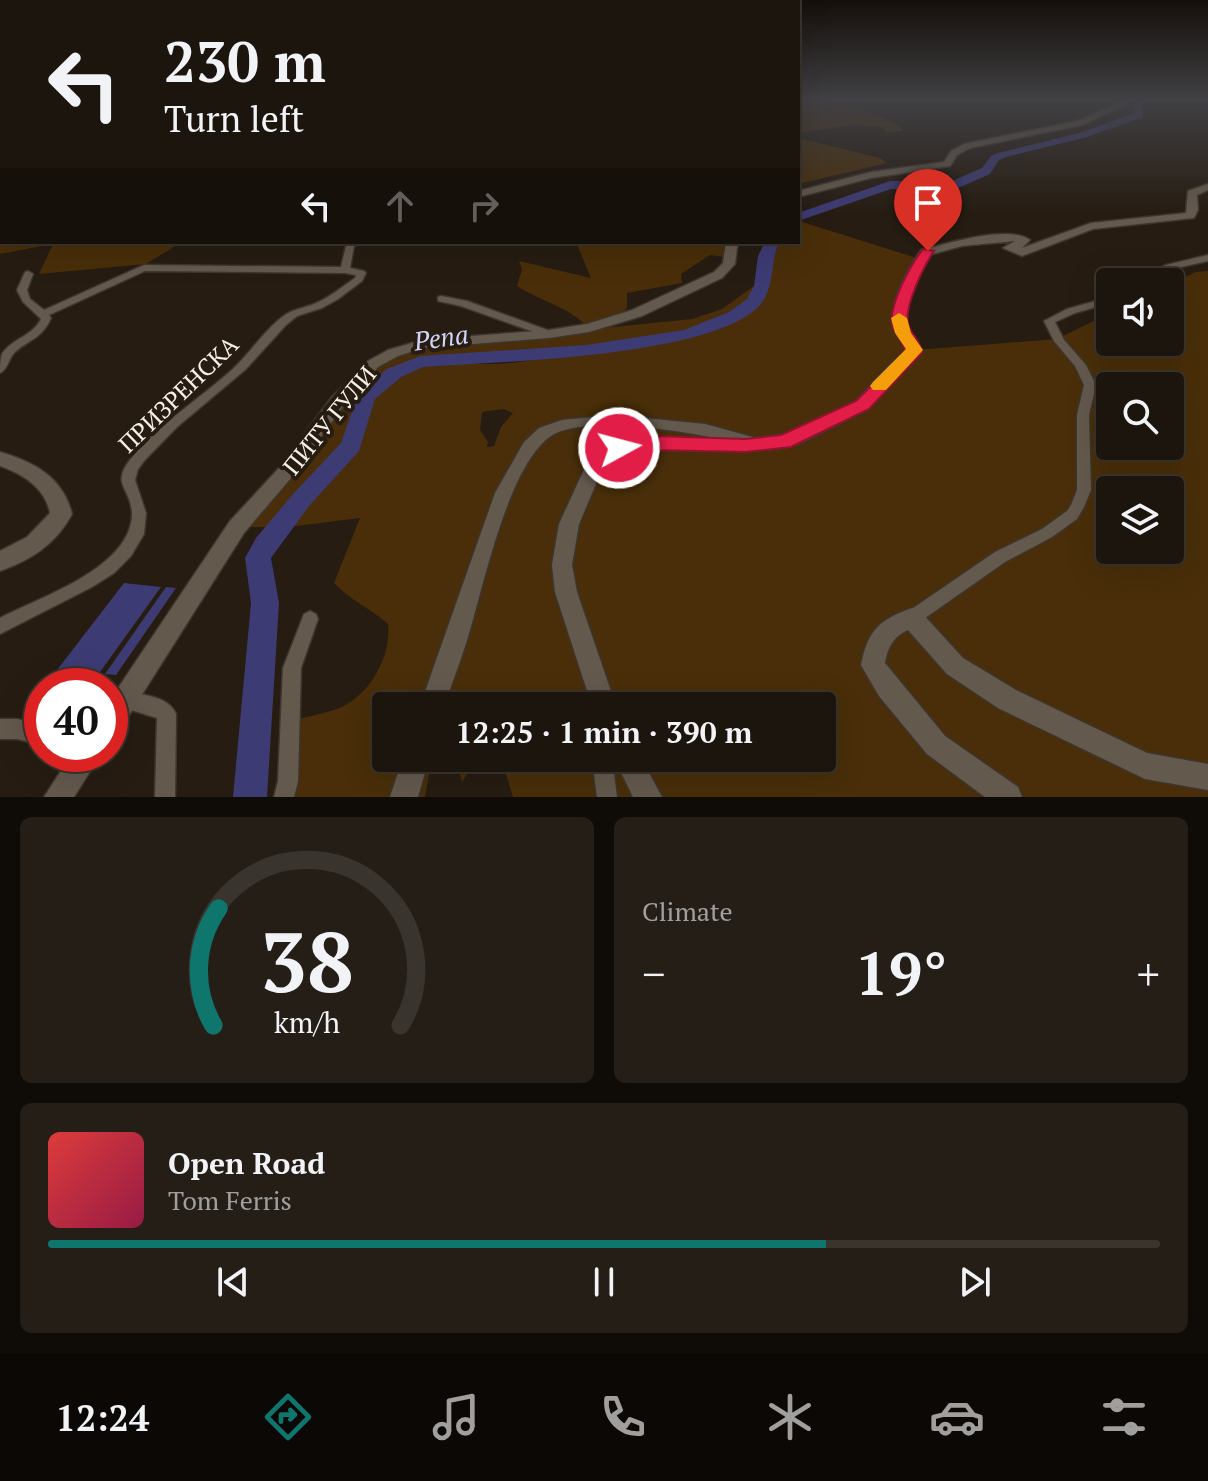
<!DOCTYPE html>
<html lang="en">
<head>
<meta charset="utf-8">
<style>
	body { margin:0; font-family:"PT Serif",serif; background:#251e17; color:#f1f3f6; height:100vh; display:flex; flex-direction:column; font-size:30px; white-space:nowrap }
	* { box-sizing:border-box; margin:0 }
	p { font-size:26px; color:#a09f9e }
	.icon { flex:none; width:44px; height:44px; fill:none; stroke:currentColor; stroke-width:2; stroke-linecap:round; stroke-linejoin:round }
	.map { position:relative; height:797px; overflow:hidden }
	.drawer { display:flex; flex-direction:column; gap:20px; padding:20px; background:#0f0c08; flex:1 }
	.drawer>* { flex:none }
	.banner { position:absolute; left:0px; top:0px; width:800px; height:244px; box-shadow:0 8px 32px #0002,0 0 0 2px #3a342e; background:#1c150e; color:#f1f3f6; overflow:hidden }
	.tools { position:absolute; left:1096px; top:268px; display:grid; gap:16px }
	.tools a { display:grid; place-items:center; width:88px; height:88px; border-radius:8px; background:#1c150e; box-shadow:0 8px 32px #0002,0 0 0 2px #3a342e; font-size:40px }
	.speed { position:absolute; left:24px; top:668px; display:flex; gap:16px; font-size:40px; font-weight:700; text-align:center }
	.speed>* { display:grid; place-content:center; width:104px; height:104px; border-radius:50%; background:#1c150e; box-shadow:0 8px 32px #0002,0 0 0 2px #3a342e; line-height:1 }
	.speed .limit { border:12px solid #d22; background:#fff; color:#111 }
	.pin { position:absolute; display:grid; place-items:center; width:68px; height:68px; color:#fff; margin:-82px -34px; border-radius:50% 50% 50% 0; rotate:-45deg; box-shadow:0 0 8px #0007 }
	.pin .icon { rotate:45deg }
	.me { position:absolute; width:88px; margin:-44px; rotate:83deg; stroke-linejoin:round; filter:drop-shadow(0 0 6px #0008) }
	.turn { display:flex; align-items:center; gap:28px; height:168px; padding:0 32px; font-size:36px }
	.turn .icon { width:104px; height:104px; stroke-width:2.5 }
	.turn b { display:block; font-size:56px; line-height:68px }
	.lanes { display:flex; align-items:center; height:76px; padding:0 32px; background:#0003; justify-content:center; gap:40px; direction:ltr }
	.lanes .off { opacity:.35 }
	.big { font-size:60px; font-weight:700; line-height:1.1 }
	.drawer .card { flex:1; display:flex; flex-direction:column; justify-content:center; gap:12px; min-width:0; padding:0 28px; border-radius:12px; background:#251e17 }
	.drawer .dial { align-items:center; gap:0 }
	.dial svg { height:208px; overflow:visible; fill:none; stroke:#3a342e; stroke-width:7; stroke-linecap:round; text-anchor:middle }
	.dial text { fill:#f1f3f6; stroke:none }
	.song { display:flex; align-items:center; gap:24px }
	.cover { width:96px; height:96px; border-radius:12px; background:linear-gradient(135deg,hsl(0 70% 55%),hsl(340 70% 35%)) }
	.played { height:8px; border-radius:4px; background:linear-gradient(90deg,#0f766e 70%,#3a342e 70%) }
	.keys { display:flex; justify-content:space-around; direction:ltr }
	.heat { display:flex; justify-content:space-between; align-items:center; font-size:44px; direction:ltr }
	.drawer .tiles { flex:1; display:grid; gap:20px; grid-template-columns:1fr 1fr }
	.card:last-child { grid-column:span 2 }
	.trip { position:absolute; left:372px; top:692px; width:464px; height:80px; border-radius:8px; background:#1c150e; box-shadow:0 8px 32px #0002,0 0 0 2px #3a342e; font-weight:700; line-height:80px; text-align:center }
	.menu { display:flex; height:128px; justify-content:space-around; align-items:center; background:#0b0806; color:#a09f9e }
	.menu .icon { width:56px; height:56px }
	.menu .selected { color:#0f766e }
	.menu b { font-size:36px; color:#f1f3f6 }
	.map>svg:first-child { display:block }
</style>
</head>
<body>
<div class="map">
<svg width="1208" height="797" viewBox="0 0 1208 797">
	<rect width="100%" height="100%" fill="#261c12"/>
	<path fill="#492e09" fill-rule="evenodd" d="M798 101C822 101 889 112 904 131L887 132 882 127 853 125 798 133Z
		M0 130 2 242H182L146 264 39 274 53 244 0 254Z
		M798 138 880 158 887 163 798 184Z
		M799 221 920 259 901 309 915 350 1057 339 1110 313V342H1170V284L1196 272 1208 271V797H513L505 771 485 763 471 768 462 782 456 758H822V706H386V758H455L431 764 425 797H284L289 721C305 717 322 714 337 709 369 697 392 656 388 624 370 608 350 600 334 583L360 518 288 527C311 501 341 474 358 443 373 417 363 394 394 376 425 358 462 365 496 364 524 363 552 356 580 352 632 345 729 345 763 299 776 281 765 263 780 242H798ZM1110 386H1170V446H1110ZM503 409 513 413 501 427 494 446 487 447 488 442 480 430 482 412ZM1110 490H1170V550H1110Z
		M576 242H727L724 257 710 255 681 274 682 283 627 293V308L621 314 586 325C566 306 540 301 517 286L522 269 519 261 591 278Z
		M764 279 759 295 748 308 688 335 586 350 434 360 394 373 376 386 361 403 351 446 279 527H237L357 379 406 348 692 319 722 309Z"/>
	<path fill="#3d3b74" d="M124 583 161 587 90 686 47 683Z
		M166 587 176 588 116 675 105 674Z"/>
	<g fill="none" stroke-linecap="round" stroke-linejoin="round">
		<path fill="#3d3b74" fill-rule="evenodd" d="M1133 101H1143V117L1087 137 1006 157 999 160 990 174 956 189H891L798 221V213L890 181 950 182 982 168 991 156 998 153 1079 133 1135 113Z
			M765 242H779C770 262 775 288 760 305 714 357 495 362 423 367L401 377 375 399 359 451 309 506 271 558 279 603 267 797H233L251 603 245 558 256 538 293 494 341 443 359 391 387 369 420 356 586 345 684 330 729 312 747 299 754 286 758 256Z"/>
		<defs>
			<path id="minor" d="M347 242H364L354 246 350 268 364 271 366 273 362 281 338 299 322 308 297 316 286 325 246 369 177 427 144 461 138 469 135 480 146 513 144 534 131 556 114 573 92 587 0 634V618C40 597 134 567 132 512 130 486 109 485 133 456 162 422 201 398 234 368 252 351 265 329 285 315 294 309 304 308 314 304 329 298 342 287 355 278L356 275 345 273 145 271 49 315 51 318C42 339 29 339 14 353 8 360 8 369 0 373 0 367 0 360 2 354 11 339 33 336 41 319L23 302 17 290 25 272 28 271 33 274 27 290 30 299 44 310 144 265 341 267Z
				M1208 255V261L1172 269 1145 282H1132L1166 265Z
				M441 296 467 301 553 332 554 334 549 337 545 336 461 306 438 301V297Z
				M1110 297V303L1075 313 1055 322 1064 340 1086 365 1096 385 1089 415 1091 490 1084 507 1077 519 1052 537 1005 562 918 623 912 626 906 623 904 618 906 613 995 552 1042 529 1067 511 1071 505 1077 490V415L1084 385 1075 366 1054 341 1044 321 1067 309Z
				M310 611 316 614 318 619 301 668 298 781 294 797H274L278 781 283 668 304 614Z
				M125 691C142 695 169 696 176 714L175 797H155L157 718 118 706 116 700 118 694Z
				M0 719H17L42 725V745L17 739H0Z
				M592 758H612L617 797H597Z"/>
			<path id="tertiary" d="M1118 101H1126V105L1082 125 970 148 957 155 950 166 871 178 798 197V191L871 172 944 162 951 151 964 144 1077 121 1118 104Z
				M1208 184V190L1197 195 1198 210 1194 218 1093 229 1022 256 1003 248 1015 241 962 246 929 255C919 273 903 303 907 324 909 335 919 342 920 353L900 371 868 409 801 443 745 451 642 450 616 456 604 465 579 524 572 565 577 592 616 706H592L555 592 552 565 559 524 588 461 605 447 642 438 719 439C683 431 582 415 551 436 508 465 483 588 468 637 461 660 452 683 444 706H420L495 493 524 442 539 428 562 420 614 415 705 424 756 438 792 433 856 401 890 365 906 352C904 341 894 333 893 322 891 299 908 269 921 250 946 244 1008 224 1030 240L1022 248 1091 223 1186 213 1188 191Z
				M726 242H738L735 264 722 278 642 316 589 332 549 338 423 348 398 356 378 367 344 405 291 478 244 533 119 731 110 735V700L230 521 279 468 332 397 368 361 388 350 422 340 549 330 587 324 632 310 714 272 723 263Z
				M912 608 920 611 963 658 1016 690 1147 753 1208 764V790L1145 779 998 708 947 674 908 630C893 637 888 647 885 663L945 736 1018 787 1022 797H985L927 754 879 696 861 665C868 630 879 620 912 608Z
				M72 754H101L74 797H44Z
				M403 758H429L418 797H390Z
				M614 758H641L662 797H633Z"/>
			<path id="secondary" d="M0 452C34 462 63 477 72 514 56 544 31 560 0 571V551L27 537 50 513C45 488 23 474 0 466Z"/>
		</defs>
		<use href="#minor" stroke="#3d362f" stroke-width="3"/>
		<use href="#tertiary" stroke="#3d362f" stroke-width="3"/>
		<use href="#secondary" stroke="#3d362f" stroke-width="3"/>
		<use href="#minor" fill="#64594d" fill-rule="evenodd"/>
		<use href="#tertiary" fill="#64594d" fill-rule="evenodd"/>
		<use href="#secondary" fill="#64594d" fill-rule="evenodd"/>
	</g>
	<linearGradient id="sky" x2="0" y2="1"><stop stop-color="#150f0a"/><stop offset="0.47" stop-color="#414044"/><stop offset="1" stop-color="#414044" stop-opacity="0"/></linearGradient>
	<rect width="1208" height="213" fill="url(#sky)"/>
	<path fill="#e11d48" stroke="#92132f" stroke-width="2" d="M923 249 934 251C924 266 904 306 908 324 911 335 921 341 922 353L869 409 791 447 745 452 654 450 619 455 612 453 609 448 612 443 654 436 745 439 781 435 856 401 905 352C904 341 894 334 892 324 889 304 911 264 923 249Z"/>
	<path fill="#f59e0b" d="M899 313 907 318 911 333 923 350 886 390H873L870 386 873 382 906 349 895 333 891 318Z"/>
	<g text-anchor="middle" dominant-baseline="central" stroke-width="8" stroke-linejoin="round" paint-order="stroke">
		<g font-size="24" fill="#f6f0e8" stroke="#261c12">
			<text transform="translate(178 394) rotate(-44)">ПРИЗРЕНСКА</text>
			<text transform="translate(329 420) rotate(-51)">ПИТУ ГУЛИ</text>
		</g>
		<g font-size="26" font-style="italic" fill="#d1d3f7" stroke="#261c12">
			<text transform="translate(441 337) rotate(-8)">Pena</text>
		</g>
	</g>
</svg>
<div class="tools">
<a><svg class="icon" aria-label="sound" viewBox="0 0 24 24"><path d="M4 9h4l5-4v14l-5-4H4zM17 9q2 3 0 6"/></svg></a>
<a><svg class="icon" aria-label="search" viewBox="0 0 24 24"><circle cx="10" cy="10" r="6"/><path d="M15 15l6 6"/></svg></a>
<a><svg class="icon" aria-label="layers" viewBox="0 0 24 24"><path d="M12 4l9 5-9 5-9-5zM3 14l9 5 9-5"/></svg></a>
</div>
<div class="speed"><div class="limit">40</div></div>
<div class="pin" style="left:928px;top:251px;background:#d93025"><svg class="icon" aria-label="arrive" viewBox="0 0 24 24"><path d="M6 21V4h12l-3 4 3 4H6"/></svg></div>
<svg class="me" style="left:619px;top:448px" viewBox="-20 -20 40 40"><circle r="17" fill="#e11d48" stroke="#fff" stroke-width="3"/><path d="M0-11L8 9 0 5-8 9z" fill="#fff"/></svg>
<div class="trip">12:25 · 1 min · 390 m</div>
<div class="banner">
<div class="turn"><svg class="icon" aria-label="left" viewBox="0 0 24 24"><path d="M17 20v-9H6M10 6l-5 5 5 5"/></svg><div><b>230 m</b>Turn left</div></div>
<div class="lanes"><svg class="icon" aria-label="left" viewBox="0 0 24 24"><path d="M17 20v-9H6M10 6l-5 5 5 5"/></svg><svg class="icon off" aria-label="ahead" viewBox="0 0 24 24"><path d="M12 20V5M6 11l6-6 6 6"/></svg><svg class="icon off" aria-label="right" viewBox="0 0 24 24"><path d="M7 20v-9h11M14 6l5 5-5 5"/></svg></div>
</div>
</div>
<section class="drawer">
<div class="tiles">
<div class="card dial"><svg viewBox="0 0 100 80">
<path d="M14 69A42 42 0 1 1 86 69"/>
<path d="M14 69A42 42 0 0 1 16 24" stroke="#0f766e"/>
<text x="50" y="56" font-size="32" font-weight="700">38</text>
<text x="50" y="72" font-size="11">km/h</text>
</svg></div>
<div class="card"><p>Climate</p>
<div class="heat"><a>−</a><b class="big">19°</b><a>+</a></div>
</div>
<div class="card">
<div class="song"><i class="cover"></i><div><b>Open Road</b><p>Tom Ferris</p></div></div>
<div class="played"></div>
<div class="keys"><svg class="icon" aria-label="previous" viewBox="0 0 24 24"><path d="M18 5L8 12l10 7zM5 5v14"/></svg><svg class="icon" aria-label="pause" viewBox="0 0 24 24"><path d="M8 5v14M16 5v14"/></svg><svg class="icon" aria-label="next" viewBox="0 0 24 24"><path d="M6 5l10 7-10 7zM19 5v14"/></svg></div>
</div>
</div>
</section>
<nav class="menu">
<b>12:24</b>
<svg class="icon selected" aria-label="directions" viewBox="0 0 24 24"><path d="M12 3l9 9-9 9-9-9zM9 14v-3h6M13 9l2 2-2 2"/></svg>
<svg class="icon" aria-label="music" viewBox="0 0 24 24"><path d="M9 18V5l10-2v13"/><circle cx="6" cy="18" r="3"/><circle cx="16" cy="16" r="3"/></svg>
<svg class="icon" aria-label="phone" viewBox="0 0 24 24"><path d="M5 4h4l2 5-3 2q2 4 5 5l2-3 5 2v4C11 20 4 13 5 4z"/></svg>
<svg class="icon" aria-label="climate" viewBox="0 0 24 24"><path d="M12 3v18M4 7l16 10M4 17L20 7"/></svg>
<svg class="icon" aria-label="car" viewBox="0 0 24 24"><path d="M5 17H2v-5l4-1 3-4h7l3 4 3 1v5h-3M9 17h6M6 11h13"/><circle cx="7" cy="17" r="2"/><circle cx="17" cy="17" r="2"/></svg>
<svg class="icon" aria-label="filters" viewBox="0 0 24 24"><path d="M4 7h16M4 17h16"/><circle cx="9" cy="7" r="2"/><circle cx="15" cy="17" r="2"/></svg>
</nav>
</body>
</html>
